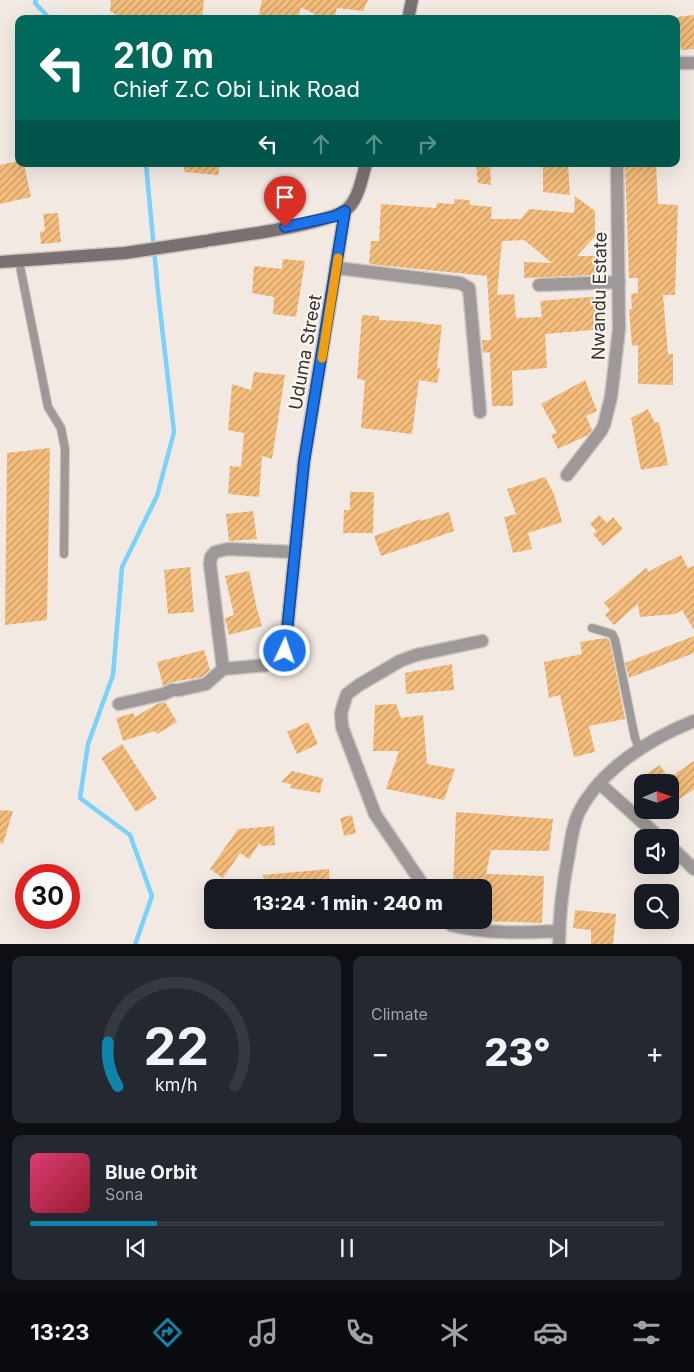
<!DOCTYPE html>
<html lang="en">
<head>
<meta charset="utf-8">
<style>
	body { margin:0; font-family:Inter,sans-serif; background:#242831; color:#f1f3f6; height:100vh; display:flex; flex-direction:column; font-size:19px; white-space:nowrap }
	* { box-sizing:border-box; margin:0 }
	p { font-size:16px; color:#9ea1a6 }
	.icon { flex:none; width:28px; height:28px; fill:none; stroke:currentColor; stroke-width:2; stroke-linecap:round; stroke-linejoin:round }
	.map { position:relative; height:944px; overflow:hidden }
	.details { display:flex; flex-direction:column; gap:12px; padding:12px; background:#0d0f14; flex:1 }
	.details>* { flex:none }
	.banner { position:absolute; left:15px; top:15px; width:665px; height:152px; border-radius:10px; box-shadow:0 5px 20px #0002; background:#00695c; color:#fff; overflow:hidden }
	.needle { width:32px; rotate:88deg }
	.controls { position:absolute; left:634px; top:774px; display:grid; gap:10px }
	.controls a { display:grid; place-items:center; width:45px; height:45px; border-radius:10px; background:#171b24; box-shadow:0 5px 20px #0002; font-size:25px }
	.speed { position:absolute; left:15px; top:864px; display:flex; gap:10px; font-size:25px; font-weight:700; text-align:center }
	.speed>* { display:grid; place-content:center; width:65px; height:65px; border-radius:50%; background:#171b24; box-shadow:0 5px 20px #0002; line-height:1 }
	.speed .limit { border:8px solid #d22; background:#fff; color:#111 }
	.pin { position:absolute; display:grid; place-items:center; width:42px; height:42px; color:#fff; margin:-51px -21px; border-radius:50% 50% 50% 0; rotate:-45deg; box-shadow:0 0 5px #0007 }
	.pin .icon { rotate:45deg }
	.me { position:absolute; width:55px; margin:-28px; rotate:3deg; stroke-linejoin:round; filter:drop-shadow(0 0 4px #0008) }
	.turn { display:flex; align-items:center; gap:18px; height:105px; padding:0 15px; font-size:22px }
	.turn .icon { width:65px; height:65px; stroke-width:2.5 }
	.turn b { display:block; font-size:35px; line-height:42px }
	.lanes { display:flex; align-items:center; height:48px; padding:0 15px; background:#0003; justify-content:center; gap:25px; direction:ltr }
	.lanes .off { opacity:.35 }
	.big { font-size:38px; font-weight:800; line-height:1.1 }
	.details .card { flex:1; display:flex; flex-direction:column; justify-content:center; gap:8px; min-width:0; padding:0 18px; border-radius:10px; background:#242831 }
	.details .dial { align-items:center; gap:0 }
	.dial svg { height:130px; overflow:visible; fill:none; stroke:#363941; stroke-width:7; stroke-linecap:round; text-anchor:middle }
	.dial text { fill:#f1f3f6; stroke:none }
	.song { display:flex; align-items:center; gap:15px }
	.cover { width:60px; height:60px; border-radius:8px; background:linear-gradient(135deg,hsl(340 70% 55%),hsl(350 70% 35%)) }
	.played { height:5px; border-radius:2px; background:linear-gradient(90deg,#0e84aa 20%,#363941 20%) }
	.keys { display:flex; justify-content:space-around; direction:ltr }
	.heat { display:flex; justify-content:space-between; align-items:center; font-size:28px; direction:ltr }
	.details .tiles { flex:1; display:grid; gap:12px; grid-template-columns:1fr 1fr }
	.card:last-child { grid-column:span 2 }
	.trip { position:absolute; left:204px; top:879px; width:288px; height:50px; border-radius:10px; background:#171b24; box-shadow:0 5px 20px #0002; font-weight:800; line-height:50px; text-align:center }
	.tab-bar { display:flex; height:80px; justify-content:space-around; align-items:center; background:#090b0e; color:#9ea1a6 }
	.tab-bar .icon { width:35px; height:35px }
	.tab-bar .active { color:#0e84aa }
	.tab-bar b { font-size:22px; color:#f1f3f6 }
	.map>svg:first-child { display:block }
</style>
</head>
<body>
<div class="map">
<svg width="694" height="945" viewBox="0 0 694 945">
	<defs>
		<pattern id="building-hatch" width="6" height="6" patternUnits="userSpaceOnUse" patternTransform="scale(1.25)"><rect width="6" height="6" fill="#f5bd7c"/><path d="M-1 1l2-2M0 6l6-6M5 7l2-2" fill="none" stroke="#c79a66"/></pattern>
	</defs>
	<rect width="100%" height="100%" fill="#f3e9e3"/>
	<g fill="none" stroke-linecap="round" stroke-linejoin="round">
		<path stroke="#79d1fd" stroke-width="4.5" d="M36 0 35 3 50 19
			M135 945 152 896 130 835 80 798 88 744 113 675 122 567 157 496 174 432 158 292 146 164"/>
	</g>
	<path fill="url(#building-hatch)" d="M111 0H204L202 19H123L110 11Z
		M262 0H368L363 11 337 8 334 19H324L301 7 298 19H258Z
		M694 15V49L681 50 677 17Z
		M19 161V164H24L31 197 0 204V165Z
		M184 164H220L218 175 184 172Z
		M476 164H490L491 185 478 183Z
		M543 164H568L570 195 543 192Z
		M625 164H656L658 204 678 205 675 295H663L668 354H673V385L638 384V345L632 346 629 309H632L631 294 638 293V278H629Z
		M575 196 595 211V236L577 256H596V275L524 278V262L552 263 524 240 502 241 497 295 514 294 516 318 542 317 540 301 602 296 604 329 545 334 547 368 512 371 513 406H492L490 352 483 353 482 340H491L487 276 369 264 371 241H379L381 204 436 208 437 203 454 204V199L470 200V205L492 207 491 219H521L529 209 574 213Z
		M58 213 61 242 41 244 40 232 45 231 43 214Z
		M283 259 305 261 296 317 273 314 274 297 252 293 254 266 282 269Z
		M362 315 379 316V320L421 322V323L442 325 437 368H440L437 383 419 380 412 434 361 428 365 380 357 379Z
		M254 372 285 375 272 459 262 456 259 497 228 494 230 466 241 467 244 433 228 430 232 384 251 390Z
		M585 380 597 411 586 416 592 430 588 435 558 449 551 435 557 433 541 404Z
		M648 409 655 423 659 422 668 465 641 470 631 418Z
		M50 448 47 620 5 625 7 453Z
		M545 477 554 494 562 522 528 533 532 549 513 553 504 517 516 514 507 489Z
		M350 492H374L373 533H343L344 510H350Z
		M253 511 257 539 229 541 226 514Z
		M449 512 454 531 381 556 374 536 421 519V521Z
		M599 515 607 523 613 517 623 529 603 546 593 534 597 531 590 524Z
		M681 555 688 568 694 566V630L682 610 675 614 640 617 638 604 614 625 605 615 610 610 604 603 646 568 649 572 655 568Z
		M190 567 194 612 168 614 164 570Z
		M249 571 257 609 262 626 229 635 225 618 234 615 225 576Z
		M694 636V653L629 678 625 663Z
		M605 638 608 639 610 642 625 719 589 726 595 752 574 757 560 695 549 698 544 662 582 654 580 642Z
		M204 650 210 670 202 677 172 682 163 686 157 662Z
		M452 664 454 690 406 694 405 673Z
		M165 702 177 722 157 734 155 731 123 741 116 718 133 713 135 717 157 704Z
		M396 704 401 718 423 715 427 764 455 769 444 800 386 789 399 751H373L375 705Z
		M308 722 318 744 297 754 287 732Z
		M122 744 157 798 136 812 101 758Z
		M694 761V789L675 802 670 796V782H634L660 765 670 780V777Z
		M292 771 323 778 320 793 290 788 291 784 281 782Z
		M0 810 13 811 3 844 0 843Z
		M456 812 553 819 549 851 491 850 486 874 544 876 542 923 482 921V888H453Z
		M352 815 356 833 344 836 340 818Z
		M274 826 275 845 261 846 260 842 249 859 240 853 223 878 210 869 238 829Z
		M329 869 330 888H265L263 875Z
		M575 910 616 914 613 945H591V930L573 928Z"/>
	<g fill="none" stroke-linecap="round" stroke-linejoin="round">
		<defs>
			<path id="lane" d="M19 261 48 407 61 428 65 449 64 554
				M592 628 612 634 615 640 635 738 639 748"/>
			<path id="street" d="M676 63H694
				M337 268 460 283 469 288 480 412
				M539 285 619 282
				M567 475 601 431 604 425 611 397 619 329 617 164
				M223 669 210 564 211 557 215 552 228 549 294 552
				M119 704 164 694 172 690H179L206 684 223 669 268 665 276 662 282 657 285 651 304 461 345 211
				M599 783 660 838
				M670 846 694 869
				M425 888 375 814 342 727 341 713 344 703 347 694 359 685 400 661 416 655 482 641
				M448 920 451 925C487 934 522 933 559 931
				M559 945C559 914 563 883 569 853 571 839 573 825 579 812 601 769 651 738 694 721"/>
			<path id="secondary" d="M408 19 412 0
				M211 240C237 236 334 224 349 207 359 197 362 177 366 164
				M0 262 125 253 206 241"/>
		</defs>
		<use href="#lane" stroke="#cdc5bf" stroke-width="10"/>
		<use href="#street" stroke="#cdc5bf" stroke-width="15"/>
		<use href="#secondary" stroke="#cdc5bf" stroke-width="15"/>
		<use href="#lane" stroke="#9e9998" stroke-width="8"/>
		<use href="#street" stroke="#9e9998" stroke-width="12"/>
		<use href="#secondary" stroke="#797171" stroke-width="12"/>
	</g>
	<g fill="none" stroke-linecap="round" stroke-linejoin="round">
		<defs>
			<path id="route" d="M285 227 336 216 345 211 304 462 285 651"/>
		</defs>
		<use href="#route" stroke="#114b97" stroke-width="12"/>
		<use href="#route" stroke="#1a73e8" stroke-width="9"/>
		<path stroke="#f59e0b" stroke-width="9" d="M322 358 338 258"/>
	</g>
	<g text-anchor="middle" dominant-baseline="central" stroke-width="4" stroke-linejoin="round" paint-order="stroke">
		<g font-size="18" fill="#373431" stroke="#fff7f2">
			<text transform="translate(599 296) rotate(-89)">Nwandu Estate</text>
			<text transform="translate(305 352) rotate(-80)">Uduma Street</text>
		</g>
	</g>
</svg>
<div class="controls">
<a><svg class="needle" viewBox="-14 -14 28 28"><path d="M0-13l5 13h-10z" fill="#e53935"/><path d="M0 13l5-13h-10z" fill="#9ea1a6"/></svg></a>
<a><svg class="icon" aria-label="sound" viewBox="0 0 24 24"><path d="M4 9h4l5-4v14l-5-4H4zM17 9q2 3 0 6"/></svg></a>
<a><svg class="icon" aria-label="search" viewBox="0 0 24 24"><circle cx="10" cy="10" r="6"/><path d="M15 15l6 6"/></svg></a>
</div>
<div class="speed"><div class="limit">30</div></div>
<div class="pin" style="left:285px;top:227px;background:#d93025"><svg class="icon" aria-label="arrive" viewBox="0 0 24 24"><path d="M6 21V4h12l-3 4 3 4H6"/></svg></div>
<svg class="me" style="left:285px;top:651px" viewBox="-20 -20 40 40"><circle r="17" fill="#1a73e8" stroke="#fff" stroke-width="3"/><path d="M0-11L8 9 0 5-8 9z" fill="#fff"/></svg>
<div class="trip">13:24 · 1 min · 240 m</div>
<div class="banner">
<div class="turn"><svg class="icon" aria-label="left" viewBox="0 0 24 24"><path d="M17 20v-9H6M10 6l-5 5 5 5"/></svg><div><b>210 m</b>Chief Z.C Obi Link Road</div></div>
<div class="lanes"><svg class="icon" aria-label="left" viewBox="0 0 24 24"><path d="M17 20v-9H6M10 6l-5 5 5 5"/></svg><svg class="icon off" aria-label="ahead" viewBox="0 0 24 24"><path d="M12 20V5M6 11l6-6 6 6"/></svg><svg class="icon off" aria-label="ahead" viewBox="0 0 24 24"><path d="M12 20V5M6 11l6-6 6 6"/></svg><svg class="icon off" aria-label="right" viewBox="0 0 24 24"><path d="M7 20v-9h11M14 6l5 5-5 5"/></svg></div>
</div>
</div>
<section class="details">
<div class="tiles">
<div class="card dial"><svg viewBox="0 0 100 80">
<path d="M14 69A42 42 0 1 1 86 69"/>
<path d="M14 69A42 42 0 0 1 8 42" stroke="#0e84aa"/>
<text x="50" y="56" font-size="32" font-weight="700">22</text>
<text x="50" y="72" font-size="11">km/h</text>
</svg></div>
<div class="card"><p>Climate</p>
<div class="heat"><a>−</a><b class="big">23°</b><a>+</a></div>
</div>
<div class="card">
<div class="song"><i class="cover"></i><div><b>Blue Orbit</b><p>Sona</p></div></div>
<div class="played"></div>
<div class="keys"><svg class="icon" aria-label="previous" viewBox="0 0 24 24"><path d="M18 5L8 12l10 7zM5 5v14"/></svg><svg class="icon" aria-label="pause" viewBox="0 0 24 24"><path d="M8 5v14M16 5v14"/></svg><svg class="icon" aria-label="next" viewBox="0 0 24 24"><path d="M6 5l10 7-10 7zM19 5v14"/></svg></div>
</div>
</div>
</section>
<nav class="tab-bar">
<b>13:23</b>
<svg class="icon active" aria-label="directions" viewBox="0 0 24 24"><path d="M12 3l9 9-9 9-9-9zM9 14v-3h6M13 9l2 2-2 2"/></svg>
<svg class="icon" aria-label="music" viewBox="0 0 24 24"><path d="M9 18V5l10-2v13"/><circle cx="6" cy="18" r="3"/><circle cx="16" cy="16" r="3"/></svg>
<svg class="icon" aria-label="phone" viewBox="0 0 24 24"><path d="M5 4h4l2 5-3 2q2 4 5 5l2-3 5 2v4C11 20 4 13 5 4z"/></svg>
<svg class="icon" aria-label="climate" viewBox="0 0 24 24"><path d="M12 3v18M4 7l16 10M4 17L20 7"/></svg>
<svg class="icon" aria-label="car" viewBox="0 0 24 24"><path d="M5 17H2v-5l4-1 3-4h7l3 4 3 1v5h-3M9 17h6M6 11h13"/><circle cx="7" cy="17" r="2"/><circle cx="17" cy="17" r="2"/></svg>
<svg class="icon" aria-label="filters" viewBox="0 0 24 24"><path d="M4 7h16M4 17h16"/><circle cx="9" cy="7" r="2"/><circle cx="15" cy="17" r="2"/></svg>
</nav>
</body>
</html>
